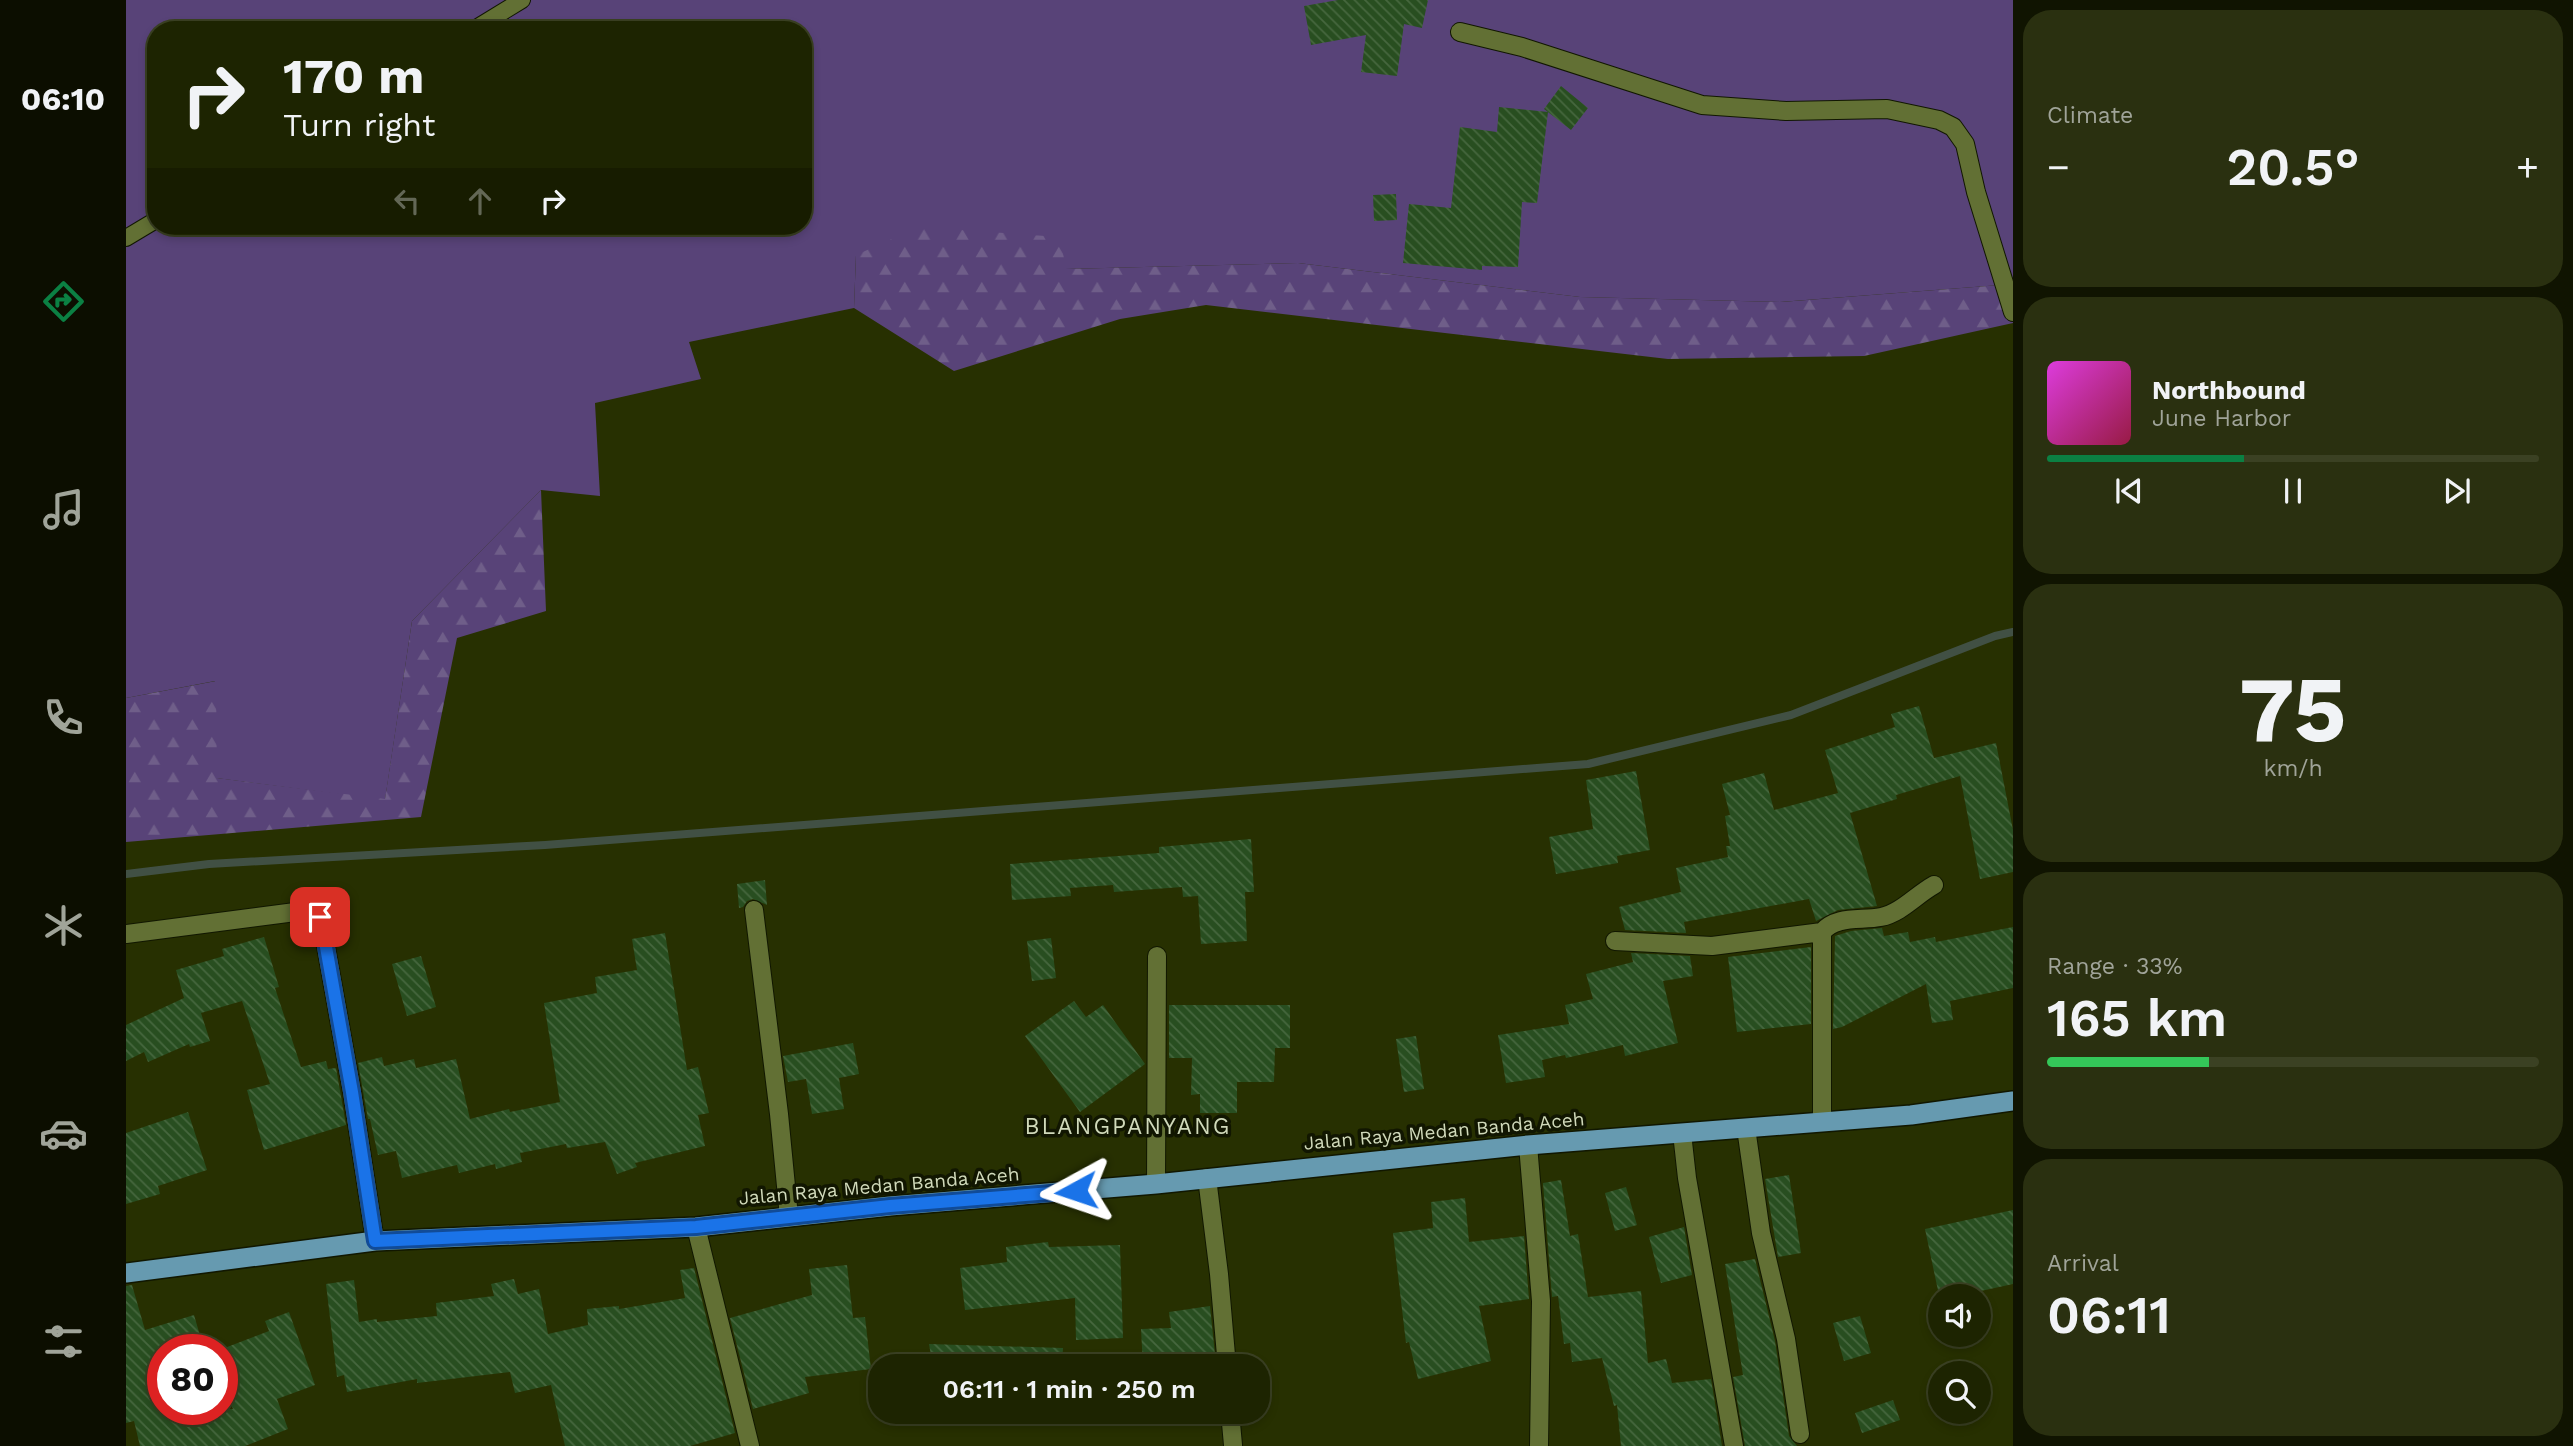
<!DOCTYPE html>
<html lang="en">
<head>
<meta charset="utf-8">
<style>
	body { margin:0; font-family:"Work Sans",sans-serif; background:#2a3010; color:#f1f3f6; height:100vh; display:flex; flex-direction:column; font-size:26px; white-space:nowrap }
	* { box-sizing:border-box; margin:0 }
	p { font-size:23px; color:#a0a499 }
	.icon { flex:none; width:38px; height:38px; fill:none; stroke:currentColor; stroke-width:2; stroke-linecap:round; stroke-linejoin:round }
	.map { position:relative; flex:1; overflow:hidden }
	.panel { display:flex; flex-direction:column; gap:10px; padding:10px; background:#101401; width:560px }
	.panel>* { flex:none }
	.guide { position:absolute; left:21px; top:21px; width:665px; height:214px; border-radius:28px; box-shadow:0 4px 10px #0003,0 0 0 2px #3b4123; background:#1d2401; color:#f1f3f6; overflow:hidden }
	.fabs { position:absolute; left:1802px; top:1284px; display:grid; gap:14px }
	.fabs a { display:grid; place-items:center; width:63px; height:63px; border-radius:50%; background:#1d2401; box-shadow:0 4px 10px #0003,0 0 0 2px #3b4123; font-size:35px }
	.speed { position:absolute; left:21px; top:1334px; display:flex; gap:14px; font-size:35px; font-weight:700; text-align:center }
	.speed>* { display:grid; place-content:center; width:91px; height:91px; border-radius:50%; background:#1d2401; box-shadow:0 4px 10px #0003,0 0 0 2px #3b4123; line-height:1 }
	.speed .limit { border:10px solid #d22; background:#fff; color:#111 }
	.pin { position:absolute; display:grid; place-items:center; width:60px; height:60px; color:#fff; margin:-30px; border-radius:14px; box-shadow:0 4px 10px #0006 }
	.me { position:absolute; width:77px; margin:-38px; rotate:265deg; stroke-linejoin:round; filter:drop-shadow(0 0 5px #0008) }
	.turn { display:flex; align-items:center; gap:24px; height:147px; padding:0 21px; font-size:32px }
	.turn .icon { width:91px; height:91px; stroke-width:2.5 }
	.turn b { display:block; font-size:49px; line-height:60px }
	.lanes { display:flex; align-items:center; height:66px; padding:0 21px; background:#0003; justify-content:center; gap:35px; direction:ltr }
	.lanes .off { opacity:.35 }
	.big { font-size:52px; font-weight:600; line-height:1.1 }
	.panel .widget { flex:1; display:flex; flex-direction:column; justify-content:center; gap:10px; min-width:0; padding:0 24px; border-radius:28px; background:#2a3010 }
	.panel .dial { align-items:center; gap:0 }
	.dial b { font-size:91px; line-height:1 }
	.song { display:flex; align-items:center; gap:21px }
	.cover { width:84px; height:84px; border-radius:10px; background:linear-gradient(135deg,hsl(300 70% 55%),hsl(340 70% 35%)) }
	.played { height:7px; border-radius:4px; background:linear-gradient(90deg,#0b8043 40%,#3b4123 40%) }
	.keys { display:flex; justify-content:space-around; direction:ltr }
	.heat { display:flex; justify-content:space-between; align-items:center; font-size:38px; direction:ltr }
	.charge { height:10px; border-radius:5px; background:linear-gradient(90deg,#34c759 33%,#3b4123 0) }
	.trip { position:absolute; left:742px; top:1354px; width:402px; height:70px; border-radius:28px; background:#1d2401; box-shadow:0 4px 10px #0003,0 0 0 2px #3b4123; font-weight:600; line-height:70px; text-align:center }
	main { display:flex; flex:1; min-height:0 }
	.tab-bar { display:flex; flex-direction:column; width:126px; justify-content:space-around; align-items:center; background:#0c0e00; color:#a0a499 }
	.tab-bar .icon { width:49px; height:49px }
	.tab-bar .active { color:#0b8043 }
	.tab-bar b { font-size:32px; color:#f1f3f6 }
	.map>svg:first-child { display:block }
</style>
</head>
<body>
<main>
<nav class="tab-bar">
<b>06:10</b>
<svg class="icon active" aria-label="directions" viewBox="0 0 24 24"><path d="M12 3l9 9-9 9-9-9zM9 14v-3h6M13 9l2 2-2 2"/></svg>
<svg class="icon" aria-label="music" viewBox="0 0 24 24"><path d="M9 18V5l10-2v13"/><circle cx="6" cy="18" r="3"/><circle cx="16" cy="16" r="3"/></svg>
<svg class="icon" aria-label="phone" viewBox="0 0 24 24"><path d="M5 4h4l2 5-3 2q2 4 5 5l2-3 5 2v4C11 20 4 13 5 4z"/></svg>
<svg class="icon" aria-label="climate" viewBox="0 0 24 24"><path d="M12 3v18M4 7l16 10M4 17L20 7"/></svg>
<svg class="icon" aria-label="car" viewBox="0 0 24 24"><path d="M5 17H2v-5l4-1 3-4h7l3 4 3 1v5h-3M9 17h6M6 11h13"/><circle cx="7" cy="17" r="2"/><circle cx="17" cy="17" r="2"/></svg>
<svg class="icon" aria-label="filters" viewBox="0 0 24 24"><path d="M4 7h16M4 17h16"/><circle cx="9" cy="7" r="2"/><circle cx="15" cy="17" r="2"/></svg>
</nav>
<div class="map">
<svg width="1887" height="1446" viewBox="0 0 1887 1446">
	<defs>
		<pattern id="forest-firs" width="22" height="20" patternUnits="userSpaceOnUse" patternTransform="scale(1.75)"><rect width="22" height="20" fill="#584378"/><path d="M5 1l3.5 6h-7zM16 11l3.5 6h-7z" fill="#6f5e89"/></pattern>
		<pattern id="building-back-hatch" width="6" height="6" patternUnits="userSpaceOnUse" patternTransform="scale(1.75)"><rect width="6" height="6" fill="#284e20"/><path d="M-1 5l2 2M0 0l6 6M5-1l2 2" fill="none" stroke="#46673e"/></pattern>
	</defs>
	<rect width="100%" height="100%" fill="#273001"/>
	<path fill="#584378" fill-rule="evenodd" d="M0 0H1887V284L1654 302 1454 297 1172 263 940 269 730 255 728 308 563 342 575 379 469 403 474 496 415 490 286 621 259 800 90 778 89 681 0 698ZM30 30H677V226H30Z"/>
	<path fill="url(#forest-firs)" d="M793 227 934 237 940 269 1172 263 1454 297 1655 302 1887 284V323L1738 356 1542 359 1080 305 994 319 828 371 728 308 730 255Z
		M415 490 420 611 331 638 295 817 0 842V698L90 681 91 778 259 799 286 621Z"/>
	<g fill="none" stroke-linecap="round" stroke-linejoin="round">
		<path stroke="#415044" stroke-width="8" d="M0 874 83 864 419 845 1462 764 1665 715 1869 636 1887 632"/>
	</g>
	<path fill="url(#building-back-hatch)" d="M1212 0H1302L1296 28 1278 24 1271 76 1235 72 1240 35 1185 45 1178 6Z
		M1435 86 1462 108 1445 130 1418 109Z
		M1373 107 1422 112 1411 203 1396 202 1392 267 1356 266V270L1277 263 1283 204 1325 208 1334 127 1371 132Z
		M1270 194 1271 220 1248 221 1247 195Z
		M1793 706 1808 758 1870 743 1887 830V872L1854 879 1834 776 1770 795 1771 799 1724 813 1751 906 1712 910 1690 921 1683 899 1558 922 1560 933 1499 930 1493 907 1555 892 1550 868 1602 857 1600 846H1604L1599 816 1604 815 1596 784 1638 773 1648 810 1712 793 1699 750 1769 727 1765 714Z
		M1510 771 1524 850 1491 856 1492 863 1430 874 1423 837 1467 829 1460 780Z
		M1125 839 1128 892H1119L1121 941 1075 944 1072 896 1057 897 1056 887 988 892 987 885 944 888 945 896 886 900 884 864 1033 853V847Z
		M639 880 641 905 627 899 621 901 617 907 613 908 611 884Z
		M1887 927V988L1824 1001 1827 1020 1806 1023 1800 984 1716 1027 1707 1029 1709 936 1725 931 1756 928 1758 936 1782 932 1784 942 1809 937 1810 942Z
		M539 933 561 1070 572 1067 583 1113 572 1115 579 1146 509 1163 511 1167 491 1174 479 1142 441 1148 440 1144 394 1153 396 1162 370 1169 369 1164 333 1173 331 1165 276 1178 270 1151 252 1155 244 1119H242L232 1063 256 1057 258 1066 288 1059 290 1068 330 1059 344 1119 383 1109 384 1112 434 1102 418 1003 471 993 469 977 511 970 506 939Z
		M138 937 153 987 149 988 175 1067 200 1061 202 1069 210 1068 220 1125 138 1150 121 1090 144 1084 116 1001 75 1013 84 1041 64 1047 63 1044 22 1062 18 1052 0 1061V1025L58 998 50 970 98 956 96 949Z
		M925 938 930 978 906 981 901 941Z
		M1685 947V1024L1611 1032 1602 957Z
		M1505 953 1564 956 1567 976 1537 981 1552 1043 1499 1056 1497 1045 1440 1058 1439 1055 1416 1060 1419 1077 1380 1083 1372 1035 1443 1024 1439 1005 1467 999 1460 974 1507 962Z
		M295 956 310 1007 281 1016 266 964Z
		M948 1001 960 1017 977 1005 1019 1064 954 1112 899 1036Z
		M1043 1005H1164V1048H1149L1148 1082H1111V1113H1074V1094L1065 1095 1066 1058H1043Z
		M1290 1036 1298 1089 1278 1092 1270 1039Z
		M727 1043 733 1074 713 1078 718 1109 686 1114 680 1079 662 1082 657 1056Z
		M62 1112 81 1170 32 1186 34 1194 0 1204V1133Z
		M1663 1175 1675 1253 1652 1257 1639 1179Z
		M1435 1180 1444 1236 1452 1234 1462 1297 1515 1291 1522 1363 1540 1359 1546 1383 1585 1379 1596 1446H1495L1491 1405 1488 1406 1476 1358 1446 1362 1444 1343 1438 1344 1432 1296 1426 1297 1417 1183Z
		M1500 1187 1511 1225 1489 1231 1479 1193Z
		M1339 1198 1343 1242 1398 1236 1403 1299 1353 1306 1365 1361 1292 1379 1283 1342 1280 1343 1267 1233 1307 1228 1305 1202Z
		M1887 1210V1284L1827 1297H1815L1814 1300 1799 1229Z
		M1558 1227 1566 1275 1535 1283 1523 1237Z
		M922 1242 923 1247 994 1245 997 1338 950 1340 949 1298 839 1310 834 1268 881 1262 880 1247Z
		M1629 1259 1649 1341 1663 1436 1671 1446H1619L1607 1377 1617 1375 1599 1264Z
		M721 1265 727 1318 739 1317 745 1369 679 1377 683 1393 627 1409 604 1318 686 1295 683 1269Z
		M568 1268 609 1433 564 1446H439L425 1385 389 1393 384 1372 291 1383V1379L221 1392 218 1375 211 1377 200 1284 228 1280 233 1322 251 1319V1322L311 1316 310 1303 368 1296 365 1284 388 1279 392 1294 413 1289 422 1334 462 1325 461 1309 493 1306V1309L559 1298 554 1270Z
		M6 1285 19 1330 68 1315 78 1349H37V1409H107L96 1381V1349L143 1331 139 1321 163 1312 189 1385 151 1399 162 1429 119 1446H14L8 1421 0 1423V1286Z
		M1084 1306 1089 1355 1038 1362V1367H1017L1015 1329 1045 1328 1043 1312Z
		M1734 1316 1745 1353 1718 1361 1707 1323Z
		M803 1344 937 1348 936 1367H807Z
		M1767 1400 1774 1420 1736 1433 1729 1413Z"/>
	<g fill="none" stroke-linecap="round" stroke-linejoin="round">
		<defs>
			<path id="service" d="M347 30 396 0
				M0 238 30 220"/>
			<path id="minor" d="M1334 32 1396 47 1576 105 1660 111 1761 109 1813 120 1827 127 1839 144 1850 192 1887 312
				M628 910 653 1114 663 1217
				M0 934 177 911C199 913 200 928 200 947L226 1092 249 1241
				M1489 941 1586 946 1696 932
				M1696 1122V932C1711 915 1734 921 1755 917 1775 913 1790 895 1808 885
				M1620 1128 1635 1233 1660 1339 1674 1434
				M1556 1133 1561 1178 1608 1446
				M1402 1145 1415 1301 1413 1446
				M1081 1178 1093 1274 1101 1367
				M1030 1184 1031 956
				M570 1227 624 1446
				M1104 1412 1107 1445"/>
			<path id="trunk" d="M0 1273 249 1241 570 1227 764 1206 1030 1184 1402 1145 1785 1115 1887 1101"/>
		</defs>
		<use href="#service" stroke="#111700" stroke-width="18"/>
		<use href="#minor" stroke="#111700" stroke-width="20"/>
		<use href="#trunk" stroke="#111700" stroke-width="22"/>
		<use href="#service" stroke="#627034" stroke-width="16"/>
		<use href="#minor" stroke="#627034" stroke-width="18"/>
		<use href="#trunk" stroke="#669ab0" stroke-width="19"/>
	</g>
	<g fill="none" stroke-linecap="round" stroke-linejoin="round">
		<defs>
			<path id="route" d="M194 917 200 929V947L226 1092 249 1241 570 1227 764 1206 950 1191"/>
		</defs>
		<use href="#route" stroke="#114b97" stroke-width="18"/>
		<use href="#route" stroke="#1a73e8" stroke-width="12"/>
	</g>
	<g text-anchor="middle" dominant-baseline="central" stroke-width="7" stroke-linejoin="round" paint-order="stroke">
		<g font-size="19" fill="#d0d9ba" stroke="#111601">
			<text transform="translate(1318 1131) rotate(-5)">Jalan Raya Medan Banda Aceh</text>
			<text transform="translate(753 1186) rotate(-5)">Jalan Raya Medan Banda Aceh</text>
		</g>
		<g font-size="23" letter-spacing="2" fill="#d0d9ba" stroke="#111601">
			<text x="1002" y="1126">BLANGPANYANG</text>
		</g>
	</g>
</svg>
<div class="fabs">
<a><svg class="icon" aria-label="sound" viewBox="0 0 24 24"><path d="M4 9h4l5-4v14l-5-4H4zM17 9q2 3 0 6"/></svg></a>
<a><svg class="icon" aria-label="search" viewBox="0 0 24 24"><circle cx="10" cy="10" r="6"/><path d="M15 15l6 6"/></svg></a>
</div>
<div class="speed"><div class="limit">80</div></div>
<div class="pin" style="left:194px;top:917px;background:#d93025"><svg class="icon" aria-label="arrive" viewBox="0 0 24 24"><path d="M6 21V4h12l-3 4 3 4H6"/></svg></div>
<svg class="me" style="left:950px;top:1191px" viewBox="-20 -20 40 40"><path d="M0-17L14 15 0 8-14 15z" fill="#1a73e8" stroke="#fff" stroke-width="4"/></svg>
<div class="trip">06:11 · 1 min · 250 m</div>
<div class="guide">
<div class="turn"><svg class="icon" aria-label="right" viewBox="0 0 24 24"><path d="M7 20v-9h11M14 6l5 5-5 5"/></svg><div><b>170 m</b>Turn right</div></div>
<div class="lanes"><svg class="icon off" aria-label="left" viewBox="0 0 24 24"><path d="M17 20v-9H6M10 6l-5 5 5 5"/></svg><svg class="icon off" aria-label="ahead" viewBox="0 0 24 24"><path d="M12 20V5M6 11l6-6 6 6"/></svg><svg class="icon" aria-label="right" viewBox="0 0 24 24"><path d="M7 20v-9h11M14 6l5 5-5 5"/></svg></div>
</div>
</div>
<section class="panel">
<div class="widget"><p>Climate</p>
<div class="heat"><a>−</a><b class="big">20.5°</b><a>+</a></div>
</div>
<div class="widget">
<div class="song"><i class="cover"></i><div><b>Northbound</b><p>June Harbor</p></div></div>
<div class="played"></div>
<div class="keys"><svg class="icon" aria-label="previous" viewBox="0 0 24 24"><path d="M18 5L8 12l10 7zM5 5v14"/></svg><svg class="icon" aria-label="pause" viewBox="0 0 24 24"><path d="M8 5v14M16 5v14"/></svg><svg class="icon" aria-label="next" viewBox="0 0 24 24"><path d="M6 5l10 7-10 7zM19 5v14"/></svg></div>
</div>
<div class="widget dial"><b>75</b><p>km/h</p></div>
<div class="widget"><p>Range · 33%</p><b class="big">165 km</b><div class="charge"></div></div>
<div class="widget"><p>Arrival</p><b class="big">06:11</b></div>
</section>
</main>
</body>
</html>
